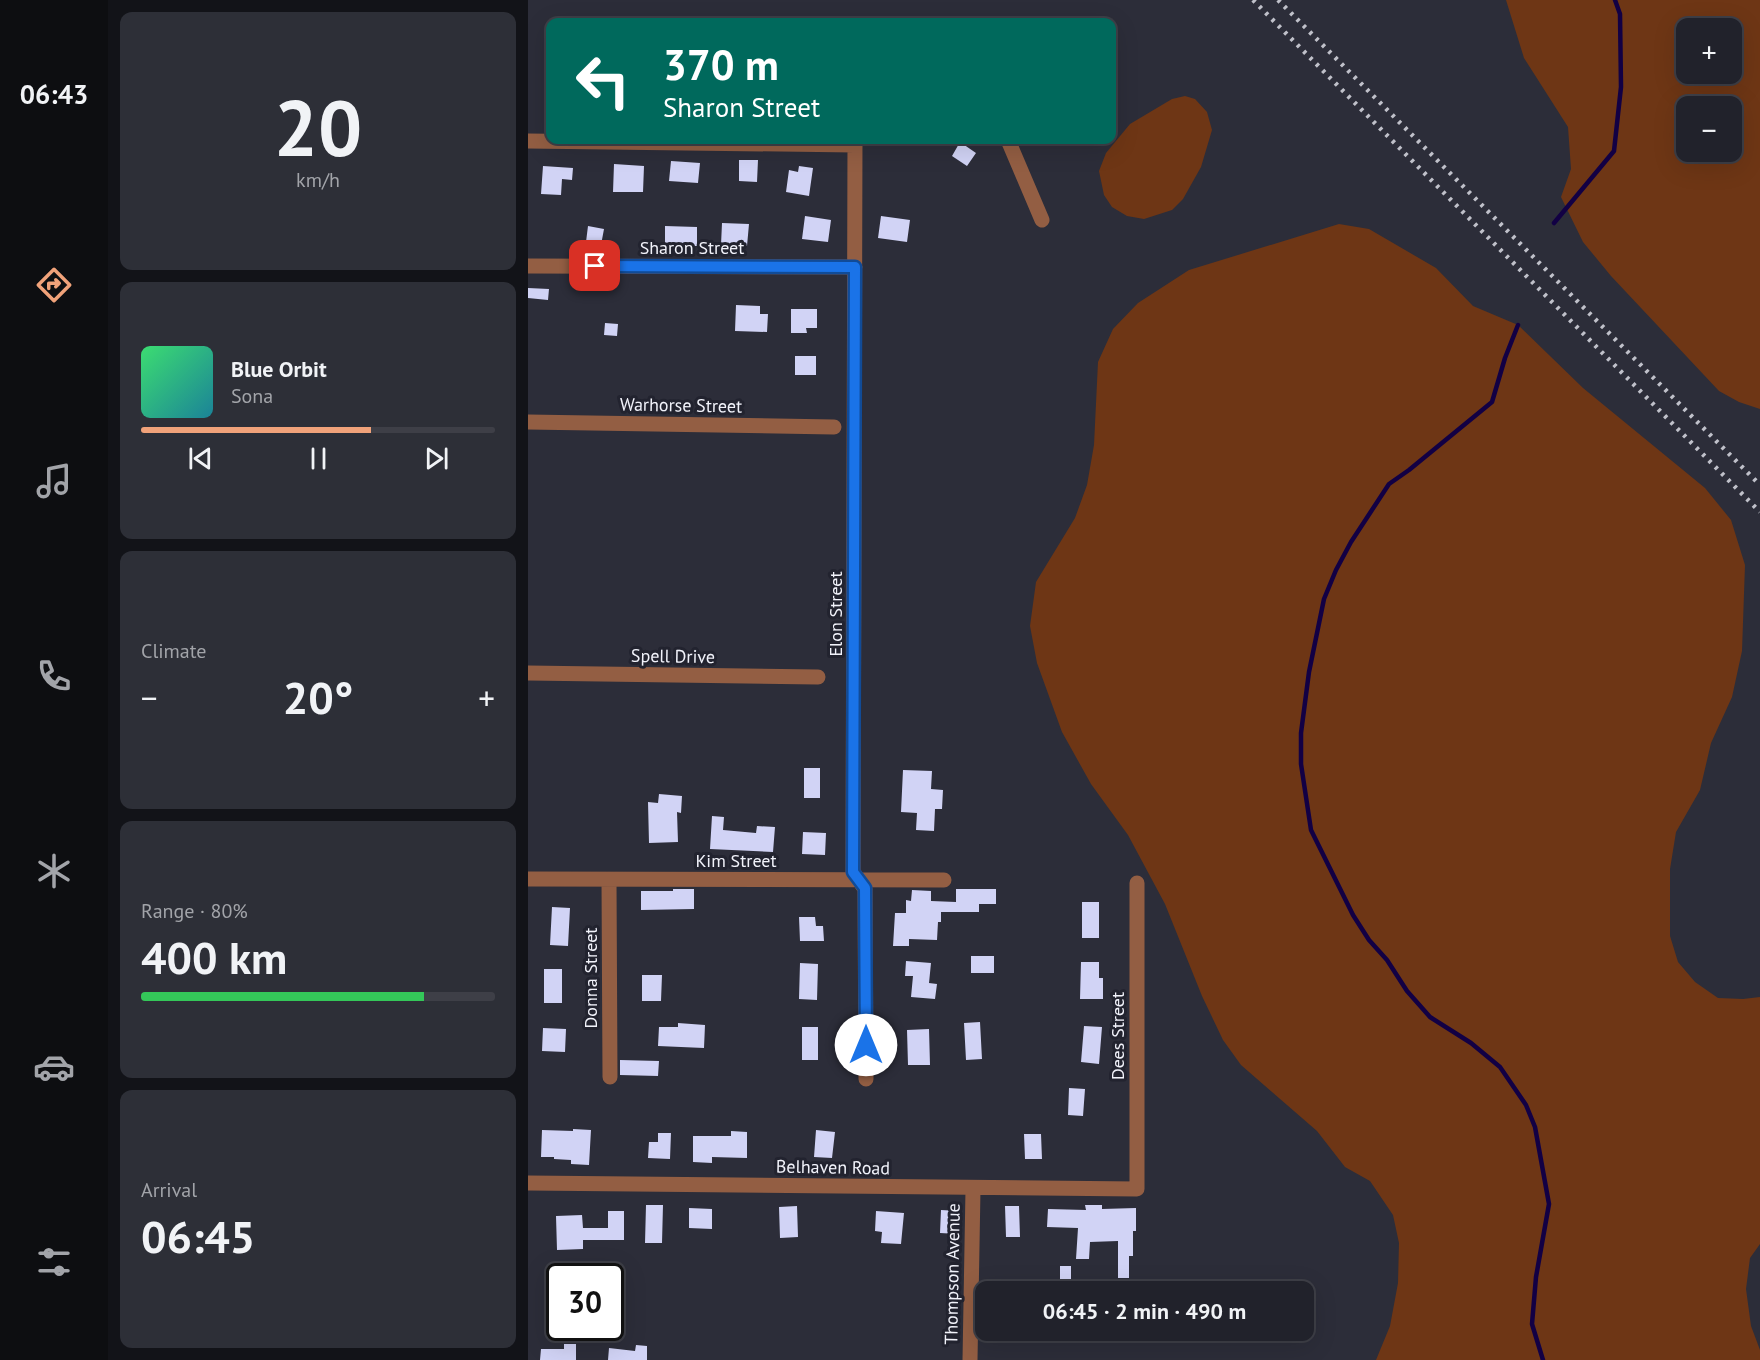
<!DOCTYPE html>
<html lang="en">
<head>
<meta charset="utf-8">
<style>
	body { margin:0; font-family:"PT Sans",sans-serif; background:#2d2f37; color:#f1f3f6; height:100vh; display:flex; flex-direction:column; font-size:22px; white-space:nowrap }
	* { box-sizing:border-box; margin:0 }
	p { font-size:20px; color:#a2a4a9 }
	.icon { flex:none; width:33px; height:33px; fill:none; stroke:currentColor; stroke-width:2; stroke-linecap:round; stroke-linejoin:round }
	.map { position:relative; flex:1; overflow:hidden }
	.drawer { display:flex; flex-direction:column; gap:12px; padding:12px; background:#121318; width:420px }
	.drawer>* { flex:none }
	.banner { position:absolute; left:18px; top:18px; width:570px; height:126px; border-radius:12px; box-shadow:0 6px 24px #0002,0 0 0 2px #3e3f47; background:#00695c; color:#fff; overflow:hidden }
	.controls { position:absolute; left:1148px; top:18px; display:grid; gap:12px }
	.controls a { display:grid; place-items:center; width:66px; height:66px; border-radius:12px; background:#21222b; box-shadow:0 6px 24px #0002,0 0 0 2px #3e3f47; font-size:30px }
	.speed { position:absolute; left:18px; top:1263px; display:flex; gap:12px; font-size:30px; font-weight:700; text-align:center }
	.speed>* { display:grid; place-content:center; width:78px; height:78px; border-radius:50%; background:#21222b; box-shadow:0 6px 24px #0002,0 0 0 2px #3e3f47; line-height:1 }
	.speed .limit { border:3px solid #111; border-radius:9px; background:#fff; color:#111 }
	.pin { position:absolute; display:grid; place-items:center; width:51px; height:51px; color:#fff; margin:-26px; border-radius:12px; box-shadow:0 3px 9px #0006 }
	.me { position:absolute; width:66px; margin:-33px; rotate:0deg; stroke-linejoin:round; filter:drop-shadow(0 0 4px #0008) }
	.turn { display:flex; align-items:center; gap:21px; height:126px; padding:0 18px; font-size:27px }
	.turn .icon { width:78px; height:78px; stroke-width:2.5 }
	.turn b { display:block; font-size:42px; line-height:51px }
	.big { font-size:45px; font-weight:700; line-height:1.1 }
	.drawer .card { flex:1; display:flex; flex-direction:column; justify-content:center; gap:9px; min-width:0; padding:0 21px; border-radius:12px; background:#2d2f37 }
	.drawer .dial { align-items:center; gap:0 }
	.dial b { font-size:78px; line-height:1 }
	.song { display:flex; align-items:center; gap:18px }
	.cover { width:72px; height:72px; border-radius:9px; background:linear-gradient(135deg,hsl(140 70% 55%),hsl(190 70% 35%)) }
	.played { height:6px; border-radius:3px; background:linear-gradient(90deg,#f0a27a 65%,#3e3f47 65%) }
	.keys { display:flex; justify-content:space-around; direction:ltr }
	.heat { display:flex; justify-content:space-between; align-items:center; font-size:33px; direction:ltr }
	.charge { height:9px; border-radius:4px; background:linear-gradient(90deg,#34c759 80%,#3e3f47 0) }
	.trip { position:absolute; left:447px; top:1281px; width:339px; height:60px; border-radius:12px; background:#21222b; box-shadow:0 6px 24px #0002,0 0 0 2px #3e3f47; font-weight:700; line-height:60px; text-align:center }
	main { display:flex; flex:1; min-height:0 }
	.tabs { display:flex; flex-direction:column; width:108px; justify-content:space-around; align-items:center; background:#0d0e11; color:#a2a4a9 }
	.tabs .icon { width:42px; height:42px }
	.tabs .selected { color:#f0a27a }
	.tabs b { font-size:27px; color:#f1f3f6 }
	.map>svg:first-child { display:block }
</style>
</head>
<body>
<main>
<nav class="tabs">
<b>06:43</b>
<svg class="icon selected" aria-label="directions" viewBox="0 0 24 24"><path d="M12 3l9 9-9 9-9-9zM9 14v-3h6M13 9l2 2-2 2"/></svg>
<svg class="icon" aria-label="music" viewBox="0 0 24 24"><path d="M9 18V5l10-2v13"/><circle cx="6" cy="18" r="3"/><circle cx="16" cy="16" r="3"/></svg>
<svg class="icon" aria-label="phone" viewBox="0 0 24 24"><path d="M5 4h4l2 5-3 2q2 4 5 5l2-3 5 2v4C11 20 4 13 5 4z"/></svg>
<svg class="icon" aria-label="climate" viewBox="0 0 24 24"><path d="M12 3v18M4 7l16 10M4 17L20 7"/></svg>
<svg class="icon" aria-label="car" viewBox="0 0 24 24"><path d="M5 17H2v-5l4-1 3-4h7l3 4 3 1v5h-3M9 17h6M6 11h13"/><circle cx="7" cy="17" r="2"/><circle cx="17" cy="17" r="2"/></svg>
<svg class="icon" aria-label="filters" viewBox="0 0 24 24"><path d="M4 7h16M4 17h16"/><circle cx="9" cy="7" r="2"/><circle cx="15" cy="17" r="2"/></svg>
</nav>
<section class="drawer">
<div class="card dial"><b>20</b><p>km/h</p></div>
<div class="card">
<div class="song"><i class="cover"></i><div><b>Blue Orbit</b><p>Sona</p></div></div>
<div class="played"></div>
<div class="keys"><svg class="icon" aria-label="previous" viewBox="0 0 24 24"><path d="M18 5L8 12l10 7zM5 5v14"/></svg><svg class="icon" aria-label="pause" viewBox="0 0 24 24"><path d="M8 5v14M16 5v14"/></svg><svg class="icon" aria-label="next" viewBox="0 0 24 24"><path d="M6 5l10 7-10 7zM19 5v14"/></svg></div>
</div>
<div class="card"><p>Climate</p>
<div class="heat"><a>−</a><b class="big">20°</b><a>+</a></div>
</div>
<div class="card"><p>Range · 80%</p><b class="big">400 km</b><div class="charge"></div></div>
<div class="card"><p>Arrival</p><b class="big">06:45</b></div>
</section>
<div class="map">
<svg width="1232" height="1360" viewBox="0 0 1232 1360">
	<rect width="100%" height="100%" fill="#2c2d39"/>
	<path fill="#6e3615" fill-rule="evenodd" d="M978 0H1232V409L1211 402 1191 391 1083 276 1055 242 1033 197 1043 169 1040 127 996 58ZM1158 28H1203V74H1158ZM1203 106V152H1158V106Z
		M657 96 667 99 679 112 684 130 673 167 655 199 644 210 616 219 599 216 584 207 576 195 571 171 578 153 602 124 644 99Z
		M811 224 841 229 908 268 945 306 990 325 1055 388 1177 488 1203 520 1217 565 1214 651 1204 697 1183 743 1172 790 1148 832 1142 869V936L1150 962 1167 982 1190 998 1215 999 1232 997V1244L1222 1258 1218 1289 1223 1326 1232 1350V1360H848L862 1326 870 1283 871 1243 865 1215 842 1181 817 1167 789 1131 713 1065 695 1040 674 996 637 904 600 835 563 784 534 732 509 663 502 626 508 582 547 518 559 485 566 445 570 362 585 329 610 303 661 270Z"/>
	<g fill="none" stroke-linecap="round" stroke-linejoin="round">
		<path stroke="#120044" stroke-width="4.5" d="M1026 223 1086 151 1093 87 1092 14 1087 0
			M990 325 977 358 964 402 881 470 861 484 823 542 808 570 796 599 781 672 773 733V764L783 830 825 915 841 940 859 960 879 991 902 1017 943 1043 972 1067 998 1105 1007 1127 1021 1204 1008 1277 1004 1324 1015 1360"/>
	</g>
	<path fill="#d1d3f5" d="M432 142 448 153 439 166 424 156Z
		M211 160H230L229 182 211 181Z
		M143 161 172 163 170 183 141 181Z
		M86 164 116 166 115 192H85Z
		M15 166 45 168 44 180 34 179 33 195 13 194Z
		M271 166 285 168 281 196 258 192 261 170 270 172Z
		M277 216 303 220 300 242 274 239Z
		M353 216 382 220 379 242 350 238Z
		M194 223 221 224 219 246 193 245Z
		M60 226 76 229 73 245 58 242Z
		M137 226 169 227V246H137Z
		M0 288 21 289 20 300 0 298Z
		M208 305 232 306V314H240L239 332 207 331Z
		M263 309H289V328H278L279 333H263Z
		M77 323 90 324 89 336 76 335Z
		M267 356H288V375H267Z
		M276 768H292V798H276Z
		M375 770 404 771 403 789 415 790 414 809H407L406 831 388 830 389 813 373 812Z
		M131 794 154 796 153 813 149 812 150 842 121 843 120 802 130 803Z
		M184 816 196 817 195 830 228 833 229 826 247 827 245 852 182 849Z
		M275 832 298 833 297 855 274 854Z
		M145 889H166V909L113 910V891H145Z
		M428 889H468V904H451V912H413V922H410L409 940 381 939V946H365L367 913H378V900L383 901 384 890 403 891V901L428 902Z
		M554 902H571V938H554Z
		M24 907 42 908 40 946 22 945Z
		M271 917H287L288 926H295L296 941H272Z
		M443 956H466V973H443Z
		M378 961 403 963 401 983 409 984 407 999 383 997 385 976H377Z
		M553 962H571V978H575V999H552Z
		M272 963 290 964 289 1000 271 999Z
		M16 969H34V1003H16Z
		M114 975H134L133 1001H114Z
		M452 1022 454 1059 438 1060 436 1023Z
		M150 1023 177 1025 176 1048 130 1046 131 1027H150Z
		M556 1026 574 1027 571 1064 553 1062Z
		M274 1027H290V1060H274Z
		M15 1028 38 1029 37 1052 14 1051Z
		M401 1029 402 1065H380L379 1030Z
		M92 1060 131 1061 130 1076 92 1075Z
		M541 1088 557 1089 555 1116 540 1115Z
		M45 1129 63 1130 61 1165 43 1164V1160L26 1159V1157H13L14 1130 45 1131Z
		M288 1130 307 1132 304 1158 286 1157Z
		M203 1131 219 1132V1158L184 1157V1163L165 1162V1136H203Z
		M130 1133H143L142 1159 120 1158 121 1142H130Z
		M496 1134H513L514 1159H497Z
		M118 1205H135L134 1243H117Z
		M557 1205H574V1209L608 1208V1231H605V1256H601V1278H590V1241L562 1242 561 1259H548L550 1228 519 1227 520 1209 558 1210Z
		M269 1206 270 1237 252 1238 251 1207Z
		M477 1206H491L492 1237H478Z
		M161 1208 184 1209V1229L161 1228Z
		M413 1210 431 1211 430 1234 412 1233Z
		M80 1211H96V1240H55V1249L29 1250 28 1216 54 1215 55 1228H80Z
		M348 1211 376 1213 373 1244 353 1243 354 1232 347 1231Z
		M532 1266H543V1292H532Z
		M466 1279 504 1285 503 1292H464Z
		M36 1344H48V1360H12L13 1349H36Z
		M108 1345 119 1346V1360H80L81 1348 107 1351Z"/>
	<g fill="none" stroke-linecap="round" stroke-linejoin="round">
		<path stroke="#935e43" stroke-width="15" d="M327 140 325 872 337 889 338 1079
			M480 140 514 220
			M0 141 327 145
			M0 266 327 267
			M0 422 306 427
			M0 673 290 677
			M0 879 416 880
			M81 880 82 1077
			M0 1183 609 1189V883
			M442 1360 445 1189"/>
		<path stroke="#c0c1ca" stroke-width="4.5" stroke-dasharray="3 6" stroke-linecap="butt" d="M725 0 1232 512
			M750 0 1232 485"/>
	</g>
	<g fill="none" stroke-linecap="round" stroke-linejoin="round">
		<defs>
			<path id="route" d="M67 266 327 267 325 872 337 888 338 1045"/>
		</defs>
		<use href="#route" stroke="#114b97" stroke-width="15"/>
		<use href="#route" stroke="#1a73e8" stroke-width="10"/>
	</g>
	<g text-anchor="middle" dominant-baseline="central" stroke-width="6" stroke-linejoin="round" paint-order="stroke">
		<g font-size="18" fill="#f1f2fa" stroke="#22232f">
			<text x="164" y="247">Sharon Street</text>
			<text transform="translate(153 405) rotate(1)">Warhorse Street</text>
			<text transform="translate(307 614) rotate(-90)">Elon Street</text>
			<text transform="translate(145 656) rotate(1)">Spell Drive</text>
			<text x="208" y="860">Kim Street</text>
			<text transform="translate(62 978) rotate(-90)">Donna Street</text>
			<text transform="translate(589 1036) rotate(-90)">Dees Street</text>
			<text transform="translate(305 1167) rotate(1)">Belhaven Road</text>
			<text transform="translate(424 1274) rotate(-89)">Thompson Avenue</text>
		</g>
	</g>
</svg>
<div class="controls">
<a>+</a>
<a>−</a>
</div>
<div class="speed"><div class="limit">30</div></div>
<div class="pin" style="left:67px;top:266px;background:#d93025"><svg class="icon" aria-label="arrive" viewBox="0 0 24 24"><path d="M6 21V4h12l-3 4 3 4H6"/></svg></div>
<svg class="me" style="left:338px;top:1045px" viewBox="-20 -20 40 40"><circle r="19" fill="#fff"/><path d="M0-13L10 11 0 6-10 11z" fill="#1a73e8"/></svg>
<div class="trip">06:45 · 2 min · 490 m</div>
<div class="banner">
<div class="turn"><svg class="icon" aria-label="left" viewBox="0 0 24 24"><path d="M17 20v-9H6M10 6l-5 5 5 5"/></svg><div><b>370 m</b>Sharon Street</div></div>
</div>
</div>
</main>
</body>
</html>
